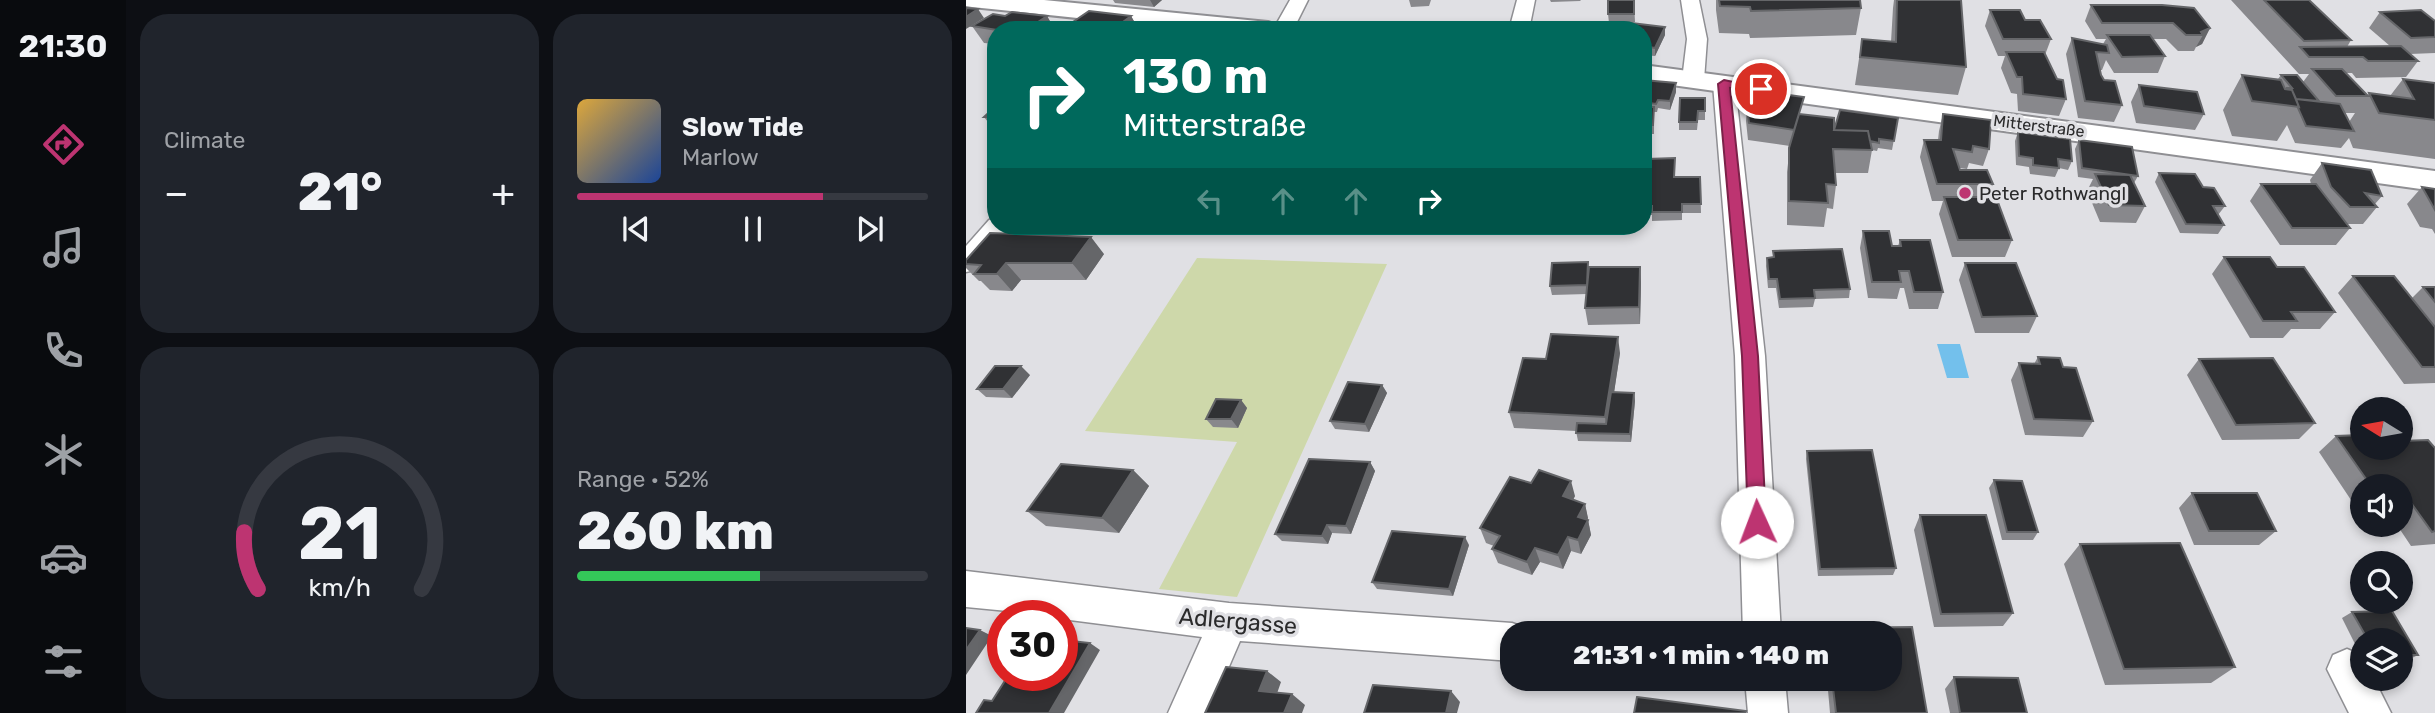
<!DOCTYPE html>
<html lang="en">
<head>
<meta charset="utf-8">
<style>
	body { margin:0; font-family:Rubik,sans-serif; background:#20242c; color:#f1f3f6; height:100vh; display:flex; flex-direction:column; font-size:26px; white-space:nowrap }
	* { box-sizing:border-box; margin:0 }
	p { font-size:23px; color:#9ea1a6 }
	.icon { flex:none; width:38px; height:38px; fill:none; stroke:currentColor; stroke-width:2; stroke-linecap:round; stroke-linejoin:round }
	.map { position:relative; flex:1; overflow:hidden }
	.sheet { display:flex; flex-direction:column; gap:14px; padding:14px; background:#0d0f14; width:840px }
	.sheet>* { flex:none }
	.hud { position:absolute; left:21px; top:21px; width:665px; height:214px; border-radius:28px; box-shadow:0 4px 10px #0003; background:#00695c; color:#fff; overflow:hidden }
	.needle { width:46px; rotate:281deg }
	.controls { position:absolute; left:1384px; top:397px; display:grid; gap:14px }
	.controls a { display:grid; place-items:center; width:63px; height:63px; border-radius:50%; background:#171b24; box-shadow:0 4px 10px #0003; font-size:35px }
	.speed { position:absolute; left:21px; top:600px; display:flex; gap:14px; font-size:35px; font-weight:700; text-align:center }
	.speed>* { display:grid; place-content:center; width:91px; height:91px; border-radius:50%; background:#171b24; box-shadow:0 4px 10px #0003; line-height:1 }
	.speed .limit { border:10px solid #d22; background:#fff; color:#111 }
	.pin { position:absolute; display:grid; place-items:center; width:60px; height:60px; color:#fff; margin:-30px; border:4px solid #fff; border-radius:50%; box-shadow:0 2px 7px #0007 }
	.me { position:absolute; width:77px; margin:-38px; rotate:358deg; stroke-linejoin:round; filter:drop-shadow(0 0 5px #0008) }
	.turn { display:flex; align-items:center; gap:24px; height:147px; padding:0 21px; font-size:32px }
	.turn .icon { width:91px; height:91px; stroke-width:2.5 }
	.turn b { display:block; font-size:49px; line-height:60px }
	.lanes { display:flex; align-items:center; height:66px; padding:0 21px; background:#0003; justify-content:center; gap:35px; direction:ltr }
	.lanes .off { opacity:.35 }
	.big { font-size:52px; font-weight:800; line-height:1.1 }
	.sheet .widget { flex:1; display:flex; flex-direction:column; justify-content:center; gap:10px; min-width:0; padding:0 24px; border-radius:28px; background:#20242c }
	.sheet .dial { align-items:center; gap:0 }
	.dial svg { height:182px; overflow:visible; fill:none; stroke:#363941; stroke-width:7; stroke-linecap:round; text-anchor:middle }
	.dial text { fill:#f1f3f6; stroke:none }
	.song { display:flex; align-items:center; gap:21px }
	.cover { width:84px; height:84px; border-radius:10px; background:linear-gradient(135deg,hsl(40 70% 55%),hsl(220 70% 35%)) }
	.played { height:7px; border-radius:4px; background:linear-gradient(90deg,#bd3471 70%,#363941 70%) }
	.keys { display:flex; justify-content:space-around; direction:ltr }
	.heat { display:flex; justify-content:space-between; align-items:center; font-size:38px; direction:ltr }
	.charge { height:10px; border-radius:5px; background:linear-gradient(90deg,#34c759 52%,#363941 0) }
	.sheet .tiles { flex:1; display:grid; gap:14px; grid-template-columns:repeat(2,1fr) }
	.trip { position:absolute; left:534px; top:621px; width:402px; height:70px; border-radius:28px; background:#171b24; box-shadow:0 4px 10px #0003; font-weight:800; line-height:70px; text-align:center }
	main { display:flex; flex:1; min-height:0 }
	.tabs { display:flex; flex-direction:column; width:126px; justify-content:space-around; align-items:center; background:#090b0e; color:#9ea1a6 }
	.tabs .icon { width:49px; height:49px }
	.tabs .current { color:#bd3471 }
	.tabs b { font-size:32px; color:#f1f3f6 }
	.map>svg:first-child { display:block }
</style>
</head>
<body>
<main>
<nav class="tabs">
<b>21:30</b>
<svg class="icon current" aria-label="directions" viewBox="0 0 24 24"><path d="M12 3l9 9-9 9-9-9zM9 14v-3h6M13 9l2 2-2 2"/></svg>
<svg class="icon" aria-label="music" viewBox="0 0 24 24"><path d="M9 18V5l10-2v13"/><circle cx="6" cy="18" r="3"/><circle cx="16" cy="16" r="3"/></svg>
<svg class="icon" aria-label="phone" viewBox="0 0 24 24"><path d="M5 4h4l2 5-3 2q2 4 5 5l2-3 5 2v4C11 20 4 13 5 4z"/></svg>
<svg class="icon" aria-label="climate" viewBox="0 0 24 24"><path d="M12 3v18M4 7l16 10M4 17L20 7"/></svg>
<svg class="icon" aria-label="car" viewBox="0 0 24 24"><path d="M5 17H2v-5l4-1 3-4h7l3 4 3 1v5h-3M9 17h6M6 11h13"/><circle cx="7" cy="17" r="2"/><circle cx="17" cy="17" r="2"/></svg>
<svg class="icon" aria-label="filters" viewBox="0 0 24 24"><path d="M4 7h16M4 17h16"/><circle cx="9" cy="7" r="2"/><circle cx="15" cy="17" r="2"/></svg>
</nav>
<section class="sheet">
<div class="tiles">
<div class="widget"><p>Climate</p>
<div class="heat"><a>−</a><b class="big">21°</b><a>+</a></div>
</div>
<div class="widget">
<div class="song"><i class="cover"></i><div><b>Slow Tide</b><p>Marlow</p></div></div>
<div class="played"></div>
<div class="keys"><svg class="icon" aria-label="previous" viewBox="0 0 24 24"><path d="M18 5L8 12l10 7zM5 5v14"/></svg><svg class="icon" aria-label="pause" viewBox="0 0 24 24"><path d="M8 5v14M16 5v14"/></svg><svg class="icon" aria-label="next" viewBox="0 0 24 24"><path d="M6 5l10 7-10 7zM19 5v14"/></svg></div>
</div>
<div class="widget dial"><svg viewBox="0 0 100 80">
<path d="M14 69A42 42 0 1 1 86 69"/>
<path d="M14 69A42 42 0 0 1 8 44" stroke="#bd3471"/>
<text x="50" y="56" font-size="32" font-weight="700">21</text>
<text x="50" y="72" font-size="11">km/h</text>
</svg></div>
<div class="widget"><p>Range · 52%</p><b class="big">260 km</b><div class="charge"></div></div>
</div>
</section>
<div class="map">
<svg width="1469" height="713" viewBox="0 0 1469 713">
	<rect width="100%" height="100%" fill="#e0e0e4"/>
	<path fill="#ced8aa" d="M231 258 421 264 271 597 193 589 271 442 119 431Z"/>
	<path fill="#73c0ec" d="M971 344H994L1003 378H981Z"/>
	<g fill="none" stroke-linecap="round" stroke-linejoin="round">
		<defs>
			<path id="street" d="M324 0H342L327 30H307Z
				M551 0H569L563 30H543Z
				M715 0H733L741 39 738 80 727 86 716 80 721 39Z
				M758 78 769 84 799 356 815 634H777L769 356 747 84Z
				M30 218V226H45L9 270 0 272V246L23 220Z
				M0 571 263 603 546 623 560 628 562 634H546V661L274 641 243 713H202L236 637 96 619V616L0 607Z
				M1381 649 1395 655 1396 679H1408L1425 713H1383L1361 669 1367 655Z
				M779 679H819L822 713H782Z"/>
			<path id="secondary" d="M0 0H78L302 22 311 25 315 30H225L6 7 0 6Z
				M677 65 1469 171V191L677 81Z"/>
		</defs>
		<use href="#street" stroke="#8f8f93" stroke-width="3"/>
		<use href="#secondary" stroke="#8f8f93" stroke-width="4"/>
		<use href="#street" fill="#fff" fill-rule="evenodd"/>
		<use href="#secondary" fill="#fff" fill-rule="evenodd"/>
	</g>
	<path fill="#88888c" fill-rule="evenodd" d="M147 0H196L188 7 149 3Z
		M443 0H465L463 6 445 7Z
		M584 0H615L614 1 585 2Z
		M668 0 669 22H657L699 27V35L689 56 677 55V30L657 22 643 23 642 14Z
		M750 0H894L895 8 890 35 784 38 783 34 753 33 750 10Z
		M928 0H995L1000 67 992 95 889 85 896 39 925 42 927 8Z
		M1265 0H1343L1385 40 1381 47 1424 46 1403 28 1414 12 1469 21V53L1444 54 1452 61 1440 77 1390 78 1386 73H1380L1402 95 1403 93 1424 96 1437 79 1469 83V159L1387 148 1383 138 1375 148 1329 143 1321 125 1311 141 1266 136 1257 110 1276 75 1312 79 1315 75 1337 82 1343 74H1333ZM1378 113H1389L1383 122Z
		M1125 5 1244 28 1236 44 1230 47 1228 51H1212L1200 39H1187L1199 56 1192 73H1148L1140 60 1136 70H1134L1135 75 1156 105 1148 122 1112 118 1100 54 1106 38 1137 44 1140 39H1130L1119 21Z
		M1024 10 1059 20 1085 39 1079 55 1100 99 1093 116 1052 111 1051 94 1045 93 1035 68 1039 56H1032L1019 26Z
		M39 16H81L89 30H30V44L18 43 6 26Z
		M165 16 173 30H103L101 26Z
		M677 80 710 92 704 110 692 108 691 112H688V134H677Z
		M1173 85 1238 114 1229 130 1170 123 1165 102Z
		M739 98V120H732L731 130H713V122Z
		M781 104 836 114 868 130 932 118 926 150 912 148 911 151 906 150 902 173H869L870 185 867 209 861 208 858 227 821 225V172L824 146 782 140 780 121Z
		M30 106V132L18 117Z
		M977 114 1023 149 1017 166 1003 163 1001 169 993 168 994 170 1027 184 1022 197 1046 240 1039 257H986L973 214 977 201H966L954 157 958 140H972L973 131Z
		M1052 132 1106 161 1102 170 1093 168 1089 177 1064 174 1063 167 1050 165 1049 141Z
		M1113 140 1172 176 1168 183 1179 206 1170 223 1134 222 1121 191 1127 179 1112 177 1109 149Z
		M1356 163 1416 196 1409 204 1411 207 1397 224H1381L1384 228 1370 245H1314L1284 201 1295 184H1345L1344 180Z
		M1193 173 1237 187 1259 206 1252 215 1258 225 1252 234 1214 233 1189 182Z
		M677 174 709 177H734L735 213H716V220L686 221V215H677Z
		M1456 187 1469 189V234L1466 229 1454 227 1441 204Z
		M897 231 926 246H932L934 240 977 292 972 309H943L938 288H934L931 299 902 298 894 248Z
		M807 251 884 289 883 298 849 299 847 307 813 308 810 288H802L800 266 801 258 807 257Z
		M138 254 120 280H55L46 291 24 290 15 281H13L0 268V260Z
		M1258 257 1311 267 1369 312 1354 329H1325L1317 338H1284L1246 274Z
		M999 263 1071 316 1063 333H1009L993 280Z
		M674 267 675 283 674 324 622 325 619 308 621 294 586 295 584 286 623 270Z
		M1387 276 1446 298 1457 287H1469V383L1438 384 1372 293Z
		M654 353 648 392 668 393 669 401 665 442 612 441 610 431 548 428 543 412 580 359Z
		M1072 357 1127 421 1117 437 1059 435 1045 380 1053 363 1068 364Z
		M1233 359 1349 423 1333 439 1256 440 1221 375Z
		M64 375 46 398 20 397 11 389Z
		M416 385 421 393 403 432 369 429 364 421Z
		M275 400 281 408 272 428 247 427 240 419Z
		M1370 436 1396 448H1469V544L1445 546 1431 525H1435V486H1396V505L1389 506 1353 452Z
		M841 451 930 568 927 575 852 576 840 459Z
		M404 462 409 471 385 534 366 533 362 544 316 541 309 534Z
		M167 470 183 486 153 533 80 526 61 511Z
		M1028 480 1072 532 1067 540H1036L1023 488Z
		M1226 493 1310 531 1293 545H1228L1213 508Z
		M609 496 607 500 619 504 625 535 615 554 605 551 597 569 574 562 566 575 532 563 526 549 528 546 520 543 514 528Z
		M954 515 1047 613 1037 626 968 627 948 530Z
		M1114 544 1269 667 1245 683 1139 685 1098 564Z
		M503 545 487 596 411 589 406 582Z
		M1426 611 1452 655 1440 661H1435V640H1396V658L1376 618 1386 612Z
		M946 627 961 713H864L861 679H924V634H859L861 628Z
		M988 677 1061 713H984L979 689Z"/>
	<path fill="#656669" d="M184 0H196L188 7Z
		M12 9 18 18 0 29V17Z
		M81 16 89 30H60Z
		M165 16 173 30H146Z
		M699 27V35L689 56V48Z
		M1244 28 1236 44 1230 47 1237 35 1235 32Z
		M710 83V92L704 110V101Z
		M125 237 138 254 120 280 106 263Z
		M40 263 55 280 46 291 31 274Z
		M674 267 675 283 674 324 673 307Z
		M652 337 654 353 642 433 639 417Z
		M55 366 64 375 46 398 37 389Z
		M416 385 421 393 403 432 399 424Z
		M668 393 669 401 665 442 664 434Z
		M275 400 281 408 272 428 265 419Z
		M404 462 409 471 385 534 380 526Z
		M167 470 183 486 153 533 136 518Z
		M605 481 609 496 601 511 597 496Z
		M619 504 622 518 615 531 612 517Z
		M622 520 625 535 615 554 612 540Z
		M361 525 366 533 362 544 356 536Z
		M499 537 503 545 487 596 483 589Z
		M602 537 605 551 597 569 592 555Z
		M569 548 574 562 566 575 561 562Z
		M14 630 26 636 0 675V650Z
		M124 643 134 650 98 713H83Z
		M301 671 315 682 308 702 293 691Z
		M485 691 494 702 491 713H480Z
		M326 694 339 705 336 713H318Z"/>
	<path fill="#303134" stroke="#656669" stroke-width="2" d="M642 0H668V14H642Z
		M753 0H894L895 8 785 11 784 7 754 6Z
		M931 0H995L1000 67 894 57 896 39 930 42Z
		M1298 0H1343L1385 40 1338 41Z
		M1125 5H1196L1228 8 1244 28 1235 32 1237 35H1220L1207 23H1136Z
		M0 8 12 9 0 17Z
		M1024 10H1054L1059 20H1074L1085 39H1037Z
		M1455 10 1469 21V37L1445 38 1414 12Z
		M123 11 165 16 146 30H131L101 26Z
		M46 12 81 16 60 30H31L6 26 27 14 39 16Z
		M657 22 699 27 689 48 677 46V30H653Z
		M212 24 251 27 247 30H205Z
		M1141 35H1184L1199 56 1156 57Z
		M1106 38 1141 45 1143 53 1130 52 1135 75 1138 80 1149 81 1156 105 1119 101Z
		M1435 46 1452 61H1402L1397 57H1343L1334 47Z
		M1040 52H1078L1091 79 1097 80 1100 99 1057 94 1056 77H1051Z
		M1346 69H1376L1402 96H1370Z
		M1276 75 1315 80 1319 89 1326 90 1333 107 1286 101Z
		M1315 75H1331L1353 101 1330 99 1326 90 1320 88H1326Z
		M1437 79 1469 83V120L1413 113 1403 93 1448 99Z
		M677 80 710 83 704 101 692 100 690 104 677 102Z
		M1173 85 1231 92 1238 114 1178 106Z
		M784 90 838 97 828 130 783 123 781 104Z
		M714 98H739V111H732L731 122H713Z
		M1330 99 1374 104 1388 131 1340 126 1332 108 1333 107Z
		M30 106V117H18Z
		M677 107H688L687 125H677Z
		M874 110 932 118 928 141 913 139V143L904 141 902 131 868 130Z
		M833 114 868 118V130L902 131 906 150 867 149 870 185 860 184 862 203 823 201V148Z
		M977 114 1025 120 1023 149 1007 146 1006 152 987 149 994 170H1021L1027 184H971L958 140H975Z
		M1052 132 1104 139 1106 161 1092 159 1093 168 1067 165V158L1053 156Z
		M1113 140 1166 147 1172 176 1116 168Z
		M709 158 708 177H734L735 204H716V212H686V206H677V174H680L681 159Z
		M1356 163 1405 170 1416 196 1399 193 1411 207H1384L1365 187Z
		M1193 173 1229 174 1237 187 1248 188 1259 206H1247L1258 225 1220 224Z
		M1129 174 1164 175 1179 206 1143 205Z
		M1295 184H1350L1384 228H1326Z
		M1456 187 1469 189V210Z
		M978 197H1030L1046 240H992Z
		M897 231H923L926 246H935L934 240H964L977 292H948L943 271H933L935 282H906Z
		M24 233 125 237 106 263H40L31 274H8L15 265 0 264V260Z
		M876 249 884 289 848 290 849 298 814 299 811 279H803L801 258 808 257 807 251Z
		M1258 257H1304L1311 267H1338L1369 312H1325L1331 321H1297Z
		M622 262 621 285 584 286 586 263Z
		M999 263H1050L1071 316 1016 317Z
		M623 267H674L673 307 619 308Z
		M1387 276H1428L1469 327V367H1456Z
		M1457 287H1469V302Z
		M585 334 652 337 639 417 543 412 557 358 580 359Z
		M1072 357 1094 358 1097 367 1110 368 1127 421 1068 419 1053 363 1074 364Z
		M1307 358 1349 423 1270 425 1233 359Z
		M29 366H55L37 389H11Z
		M382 382 416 385 399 424 364 421Z
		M645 392 668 393 664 434 610 433 611 423 640 424Z
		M250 399 275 400 265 419H240Z
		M1396 435V448H1435V441L1462 440 1469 448V531L1466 532 1435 489V486H1405L1370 436Z
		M906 450 930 568 854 569 841 451Z
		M343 459 404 462 380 526 361 525 356 536 309 534Z
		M95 464 167 470 136 518 61 511Z
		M573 470 605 481 597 496 619 504 612 517 622 520 612 540 602 537 592 555 569 548 561 562 526 549 534 536 514 528 544 477 565 483Z
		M1028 480 1056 481 1072 532H1041Z
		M1226 493H1291L1310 531H1243Z
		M954 515H1020L1047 613 975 614Z
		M426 531 499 537 483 589 406 582Z
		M1214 543 1269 667 1158 669 1114 544Z
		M1426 611 1452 655H1435V640H1402L1386 612Z
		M946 627 961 713H870L866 679H924V634H861V628Z
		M0 628 14 630 0 650Z
		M96 640 124 643 83 713H10L18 700 26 701 42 676H96Z
		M260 667 301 671 293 691 326 694 318 713H239Z
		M988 677 1052 678 1061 713H994Z
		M407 685 485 691 480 713H398Z
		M671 697 780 711 779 713H668Z"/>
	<path fill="#bd3471" stroke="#7b2249" stroke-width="2" d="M758 80 800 89 795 92 764 88 792 356 800 522 798 528 791 531 784 528 782 522 776 356 752 84Z"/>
	<circle fill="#bd3471" stroke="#e0e0e4" stroke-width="2.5" cx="999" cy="193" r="7"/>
	<g text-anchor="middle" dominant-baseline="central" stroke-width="7" stroke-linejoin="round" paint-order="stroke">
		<g font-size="16" fill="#2a2a2b" stroke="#e0e0e4">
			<text transform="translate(1073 126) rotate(7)">Mitterstraße</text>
		</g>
		<g font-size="19" fill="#2a2a2b" stroke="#e0e0e4" text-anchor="start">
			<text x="1013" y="193">Peter Rothwangl</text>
		</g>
		<g font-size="23" fill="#2a2a2b" stroke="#e0e0e4">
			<text transform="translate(272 621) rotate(5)">Adlergasse</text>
		</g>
	</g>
</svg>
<div class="controls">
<a><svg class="needle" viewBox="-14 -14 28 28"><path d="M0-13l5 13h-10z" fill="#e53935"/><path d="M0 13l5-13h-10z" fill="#9ea1a6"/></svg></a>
<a><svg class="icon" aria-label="sound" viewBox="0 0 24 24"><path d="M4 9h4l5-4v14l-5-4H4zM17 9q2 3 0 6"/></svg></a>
<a><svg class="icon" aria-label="search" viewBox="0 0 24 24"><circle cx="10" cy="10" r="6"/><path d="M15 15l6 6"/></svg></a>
<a><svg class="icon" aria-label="layers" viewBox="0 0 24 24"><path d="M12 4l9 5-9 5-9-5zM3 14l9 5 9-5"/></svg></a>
</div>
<div class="speed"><div class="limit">30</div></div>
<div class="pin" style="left:795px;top:89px;background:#d93025"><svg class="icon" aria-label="arrive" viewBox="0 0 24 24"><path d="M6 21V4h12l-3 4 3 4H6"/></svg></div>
<svg class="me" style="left:791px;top:522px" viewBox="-20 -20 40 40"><circle r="19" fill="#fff"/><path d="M0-13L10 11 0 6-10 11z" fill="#bd3471"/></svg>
<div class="trip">21:31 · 1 min · 140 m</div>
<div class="hud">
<div class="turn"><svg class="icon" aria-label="right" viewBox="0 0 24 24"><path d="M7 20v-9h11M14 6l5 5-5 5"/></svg><div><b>130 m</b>Mitterstraße</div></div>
<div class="lanes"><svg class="icon off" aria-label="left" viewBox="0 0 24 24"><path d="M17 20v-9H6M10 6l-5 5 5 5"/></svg><svg class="icon off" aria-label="ahead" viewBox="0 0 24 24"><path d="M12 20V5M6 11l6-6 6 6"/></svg><svg class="icon off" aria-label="ahead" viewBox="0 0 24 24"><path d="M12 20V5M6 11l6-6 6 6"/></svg><svg class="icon" aria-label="right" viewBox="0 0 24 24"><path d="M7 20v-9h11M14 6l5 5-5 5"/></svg></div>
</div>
</div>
</main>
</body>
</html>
